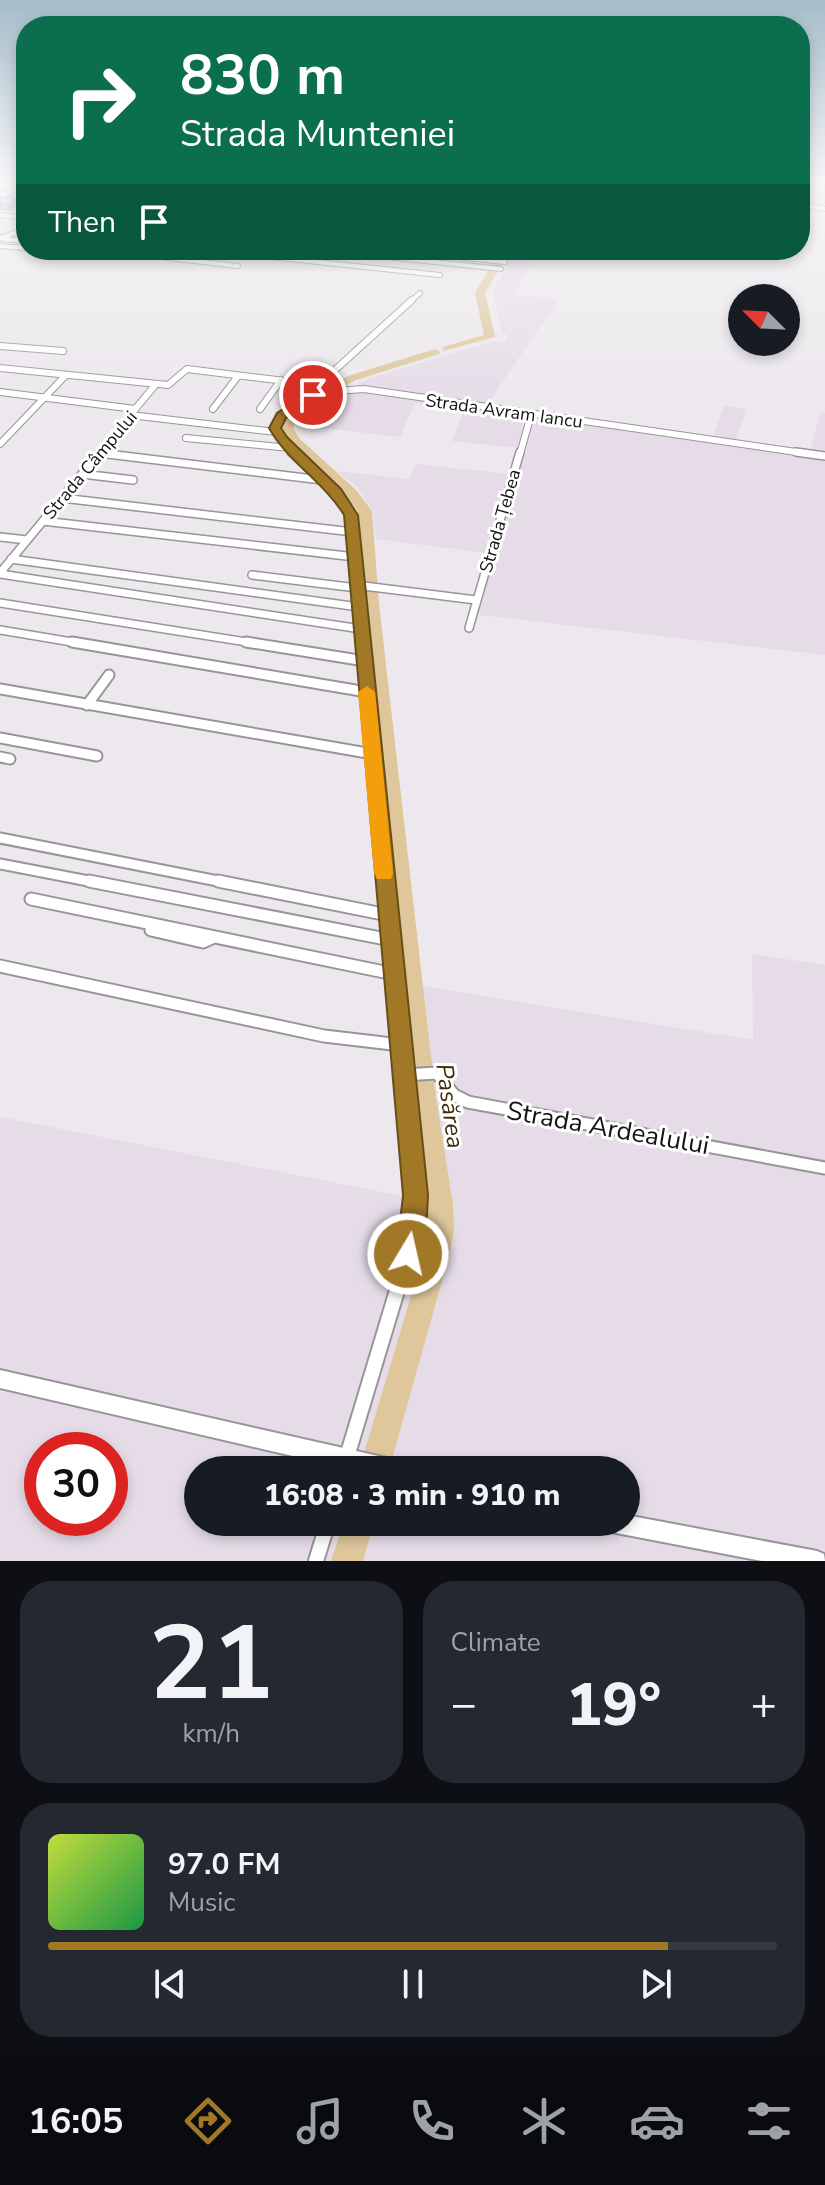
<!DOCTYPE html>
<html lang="en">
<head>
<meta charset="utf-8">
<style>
	body { margin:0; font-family:"Nunito Sans",sans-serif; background:#242831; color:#f1f3f6; height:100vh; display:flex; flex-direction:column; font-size:30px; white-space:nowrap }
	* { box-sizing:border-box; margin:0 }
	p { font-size:26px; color:#9ea1a6 }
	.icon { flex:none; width:44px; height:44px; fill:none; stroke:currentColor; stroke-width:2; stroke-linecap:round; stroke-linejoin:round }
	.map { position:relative; height:1561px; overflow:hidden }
	.side { display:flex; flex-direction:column; gap:20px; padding:20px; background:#0d0f14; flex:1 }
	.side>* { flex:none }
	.hud { position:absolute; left:16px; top:16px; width:794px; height:244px; border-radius:32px; box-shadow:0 4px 12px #0003; background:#0b6e4f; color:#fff; overflow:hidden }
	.needle { width:52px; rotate:294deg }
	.tools { position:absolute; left:728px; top:284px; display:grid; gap:16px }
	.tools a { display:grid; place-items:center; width:72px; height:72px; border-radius:50%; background:#171b24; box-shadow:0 4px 12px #0003; font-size:40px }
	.speed { position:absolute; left:24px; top:1432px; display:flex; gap:16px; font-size:40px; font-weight:700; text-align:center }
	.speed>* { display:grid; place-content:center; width:104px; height:104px; border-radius:50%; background:#171b24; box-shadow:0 4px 12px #0003; line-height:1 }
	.speed .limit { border:12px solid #d22; background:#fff; color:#111 }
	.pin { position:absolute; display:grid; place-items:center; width:68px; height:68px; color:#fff; margin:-34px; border:4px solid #fff; border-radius:50%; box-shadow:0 2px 8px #0007 }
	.me { position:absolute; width:88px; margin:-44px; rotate:9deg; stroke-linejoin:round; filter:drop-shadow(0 0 6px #0008) }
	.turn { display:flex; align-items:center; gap:28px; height:168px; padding:0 32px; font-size:36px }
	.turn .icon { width:104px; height:104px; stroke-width:2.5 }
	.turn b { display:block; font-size:56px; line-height:68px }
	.then { display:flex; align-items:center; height:76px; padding:0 32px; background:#0003; gap:16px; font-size:30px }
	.big { font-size:60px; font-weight:800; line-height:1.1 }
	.side .card { flex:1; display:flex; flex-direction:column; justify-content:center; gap:12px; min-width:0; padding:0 28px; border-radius:32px; background:#242831 }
	.side .dial { align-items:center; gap:0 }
	.dial b { font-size:104px; line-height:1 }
	.song { display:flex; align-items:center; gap:24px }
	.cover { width:96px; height:96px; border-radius:12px; background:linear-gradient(135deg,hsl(70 70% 55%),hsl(140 70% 35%)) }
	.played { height:8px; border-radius:4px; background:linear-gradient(90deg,#a07826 85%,#363941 85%) }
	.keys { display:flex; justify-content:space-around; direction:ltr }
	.heat { display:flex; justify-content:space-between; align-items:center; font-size:44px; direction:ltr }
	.side .tiles { flex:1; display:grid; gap:20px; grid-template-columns:1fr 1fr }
	.card:last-child { grid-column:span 2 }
	.trip { position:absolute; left:184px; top:1456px; width:456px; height:80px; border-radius:40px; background:#171b24; box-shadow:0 4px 12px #0003; font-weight:800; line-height:80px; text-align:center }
	.dock { display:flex; height:128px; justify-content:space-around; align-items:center; background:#090b0e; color:#9ea1a6 }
	.dock .icon { width:56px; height:56px }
	.dock .active { color:#a07826 }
	.dock b { font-size:36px; color:#f1f3f6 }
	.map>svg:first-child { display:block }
</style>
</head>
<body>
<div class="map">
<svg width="825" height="1561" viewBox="0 0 825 1561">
	<rect width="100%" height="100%" fill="#ece8ed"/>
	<path fill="#e5dce7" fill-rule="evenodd" d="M800 181H825V210L800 205Z
		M515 251 536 253 515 294 558 300 487 405 713 437 724 406 746 409 736 441 810 451 820 413H825V655L479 615 495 554 376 539 373 512 358 488 337 471 409 479 416 464 510 474 517 448 452 441 464 410 415 403 400 437 293 424 369 378 495 341 504 343 509 335 502 333 493 291Z
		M752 954 825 965V1561H0V1117L428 1201 403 983 753 1040ZM42 1450H110V1518H42ZM198 1470H626V1522H198Z"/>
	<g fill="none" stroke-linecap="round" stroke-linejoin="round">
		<path fill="#dfc79b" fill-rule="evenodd" d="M500 250H510L485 293 495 337 443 351V347L484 335 475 293Z
			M435 349 440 352 439 354 356 380 341 388 331 386 348 376Z
			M312 399 322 401 295 422 293 428 299 438 357 491 372 511 379 604 435 1091 453 1205 454 1230 449 1256 389 1470H359L423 1256 428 1230 427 1205 411 1091 363 604 358 511 347 497 290 443 281 428 286 417Z
			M344 1522H374L363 1561H331Z"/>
		<defs>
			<path id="street-far5" d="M800 204 825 209
				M0 215 26 218
				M0 238 26 229
				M3 239 26 241
				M0 246 26 248
				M98 250 238 266
				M206 250 440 275
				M321 250 501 269
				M386 250 505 262
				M80 253 85 250
				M410 302 420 293"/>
			<path id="street-far4" d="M0 346 63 351
				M0 368 168 385 187 369 277 380 322 392 364 389 810 454
				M314 389 412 300
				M0 392 135 409
				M213 409 238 376
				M260 409 281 380
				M130 415 276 432
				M186 438 290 448
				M0 444 66 375
				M99 453 106 454
				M98 454 156 384
				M293 454 275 428C284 408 303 399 322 392
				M520 454 531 415"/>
			<path id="street-far3" d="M291 452 334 492 351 515 363 644
				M796 452 825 456
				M99 453 322 480
				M82 474 133 480
				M62 498 353 532
				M43 521 355 557
				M0 537 27 540
				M11 559 359 607
				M0 573 100 452
				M0 574 361 629
				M252 575 357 588
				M356 585 476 600
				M0 603 259 644
				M469 628 520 452
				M0 630 84 644"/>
			<path id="street-far2" d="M72 642 367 692
				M246 642 365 661
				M363 642 386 883
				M0 689 373 754
				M87 705 109 675
				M0 738 97 756
				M0 757 10 759
				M0 838 228 883
				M0 864 99 883"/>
			<path id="street-far1" d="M89 881 391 940
				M218 881 388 915
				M385 881 414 1184
				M31 899 394 974
				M151 930 203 942 214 937
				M0 966 324 1036 401 1045
				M403 1075 437 1073 454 1095 468 1102 825 1168"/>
			<path id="street" d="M343 1470 408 1254 414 1227V1182
				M316 1561 328 1522"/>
			<path id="secondary" d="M26 185V189L0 197V193Z
				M0 1370 396 1460 403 1463 406 1470H353L0 1388Z
				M626 1515 817 1551 824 1554 825 1561H762L611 1532 604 1529 601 1522H626Z"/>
		</defs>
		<use href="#street-far5" stroke="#989599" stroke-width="6"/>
		<use href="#street-far4" stroke="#989599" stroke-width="8"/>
		<use href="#street-far3" stroke="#989599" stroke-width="10"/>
		<use href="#street-far2" stroke="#989599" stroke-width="13"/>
		<use href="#street-far1" stroke="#989599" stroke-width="15"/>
		<use href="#street" stroke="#989599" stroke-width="18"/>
		<use href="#secondary" stroke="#989599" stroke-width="4"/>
		<use href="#street-far5" stroke="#fff" stroke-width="4"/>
		<use href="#street-far4" stroke="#fff" stroke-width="6"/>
		<use href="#street-far3" stroke="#fff" stroke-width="7"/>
		<use href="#street-far2" stroke="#fff" stroke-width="9"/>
		<use href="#street-far1" stroke="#fff" stroke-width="11"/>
		<use href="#street" stroke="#fff" stroke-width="14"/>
		<use href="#secondary" fill="#fff" fill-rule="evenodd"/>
	</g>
	<path fill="#bba1c2" d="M0 197 18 205 9 211H0Z"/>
	<path fill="#99839e" d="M17 198 18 205 9 211 7 204Z"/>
	<path fill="#dabbe2" stroke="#99839e" stroke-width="2" d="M0 197 17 198 7 204H0Z"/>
	<linearGradient id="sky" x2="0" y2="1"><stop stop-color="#a4bcc9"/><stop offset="0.45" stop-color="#f6f5f7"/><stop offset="1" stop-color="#f6f5f7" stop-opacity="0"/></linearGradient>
	<rect width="825" height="400" fill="url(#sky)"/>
	<path fill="#a07826" stroke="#684e19" stroke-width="2" d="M309 393 319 395 286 418 281 428 287 437 341 489 358 515 428 1195C427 1219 426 1242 417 1264L408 1268 399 1264C393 1249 402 1214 403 1195L344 515C324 482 287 461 269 428L277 413Z"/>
	<path fill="#f59e0b" d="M367 686 375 692 393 873 391 879H377L374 873 358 692Z"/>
	<g text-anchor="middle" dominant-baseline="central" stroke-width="6" stroke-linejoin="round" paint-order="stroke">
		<g font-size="18" fill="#141314" stroke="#fff">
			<text transform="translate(504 411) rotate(8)">Strada Avram Iancu</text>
			<text transform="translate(90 465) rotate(-50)">Strada Câmpului</text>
			<text transform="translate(500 521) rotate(-74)">Strada Țebea</text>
		</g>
		<g font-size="24" font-style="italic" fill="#3c2b07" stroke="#fff">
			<text transform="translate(450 1106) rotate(82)">Pasărea</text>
		</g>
		<g font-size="26" fill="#141314" stroke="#fff">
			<text transform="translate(608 1128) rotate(10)">Strada Ardealului</text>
		</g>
	</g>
</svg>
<div class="tools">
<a><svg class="needle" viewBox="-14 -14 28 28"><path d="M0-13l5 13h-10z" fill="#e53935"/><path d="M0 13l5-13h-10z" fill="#9ea1a6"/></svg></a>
</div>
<div class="speed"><div class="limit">30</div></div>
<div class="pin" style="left:313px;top:395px;background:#d93025"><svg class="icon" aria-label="arrive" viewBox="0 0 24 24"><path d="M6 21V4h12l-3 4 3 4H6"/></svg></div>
<svg class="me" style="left:408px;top:1254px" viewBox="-20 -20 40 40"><circle r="17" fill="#a07826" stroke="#fff" stroke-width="3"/><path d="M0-11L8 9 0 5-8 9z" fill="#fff"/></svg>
<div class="trip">16:08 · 3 min · 910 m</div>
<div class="hud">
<div class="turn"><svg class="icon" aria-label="right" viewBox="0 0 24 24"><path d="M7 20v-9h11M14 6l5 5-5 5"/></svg><div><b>830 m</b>Strada Munteniei</div></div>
<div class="then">Then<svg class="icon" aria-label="arrive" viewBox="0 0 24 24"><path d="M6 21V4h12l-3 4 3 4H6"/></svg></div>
</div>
</div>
<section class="side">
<div class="tiles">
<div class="card dial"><b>21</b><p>km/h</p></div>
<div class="card"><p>Climate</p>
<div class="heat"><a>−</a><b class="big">19°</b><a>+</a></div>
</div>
<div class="card">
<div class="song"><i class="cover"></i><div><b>97.0 FM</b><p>Music</p></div></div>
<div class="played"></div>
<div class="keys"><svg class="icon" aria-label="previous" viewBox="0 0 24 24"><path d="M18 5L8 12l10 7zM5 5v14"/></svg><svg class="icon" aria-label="pause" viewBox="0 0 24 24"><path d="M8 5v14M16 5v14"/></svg><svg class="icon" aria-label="next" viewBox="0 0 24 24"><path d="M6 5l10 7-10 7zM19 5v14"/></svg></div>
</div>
</div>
</section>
<nav class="dock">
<b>16:05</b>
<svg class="icon active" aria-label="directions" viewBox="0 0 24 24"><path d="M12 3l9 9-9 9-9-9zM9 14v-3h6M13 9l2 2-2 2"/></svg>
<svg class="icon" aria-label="music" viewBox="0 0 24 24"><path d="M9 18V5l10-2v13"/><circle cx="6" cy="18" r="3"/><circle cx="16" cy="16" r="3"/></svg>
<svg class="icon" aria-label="phone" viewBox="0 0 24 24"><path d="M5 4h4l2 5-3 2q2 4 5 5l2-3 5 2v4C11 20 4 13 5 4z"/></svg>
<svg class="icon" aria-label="climate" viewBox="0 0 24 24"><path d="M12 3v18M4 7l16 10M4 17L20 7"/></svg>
<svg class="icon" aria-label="car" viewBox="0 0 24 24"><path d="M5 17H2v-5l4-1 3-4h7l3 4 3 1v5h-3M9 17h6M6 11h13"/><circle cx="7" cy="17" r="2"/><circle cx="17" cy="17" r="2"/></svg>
<svg class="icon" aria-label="filters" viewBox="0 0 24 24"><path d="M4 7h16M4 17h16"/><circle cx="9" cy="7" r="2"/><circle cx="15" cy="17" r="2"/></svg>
</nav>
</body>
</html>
